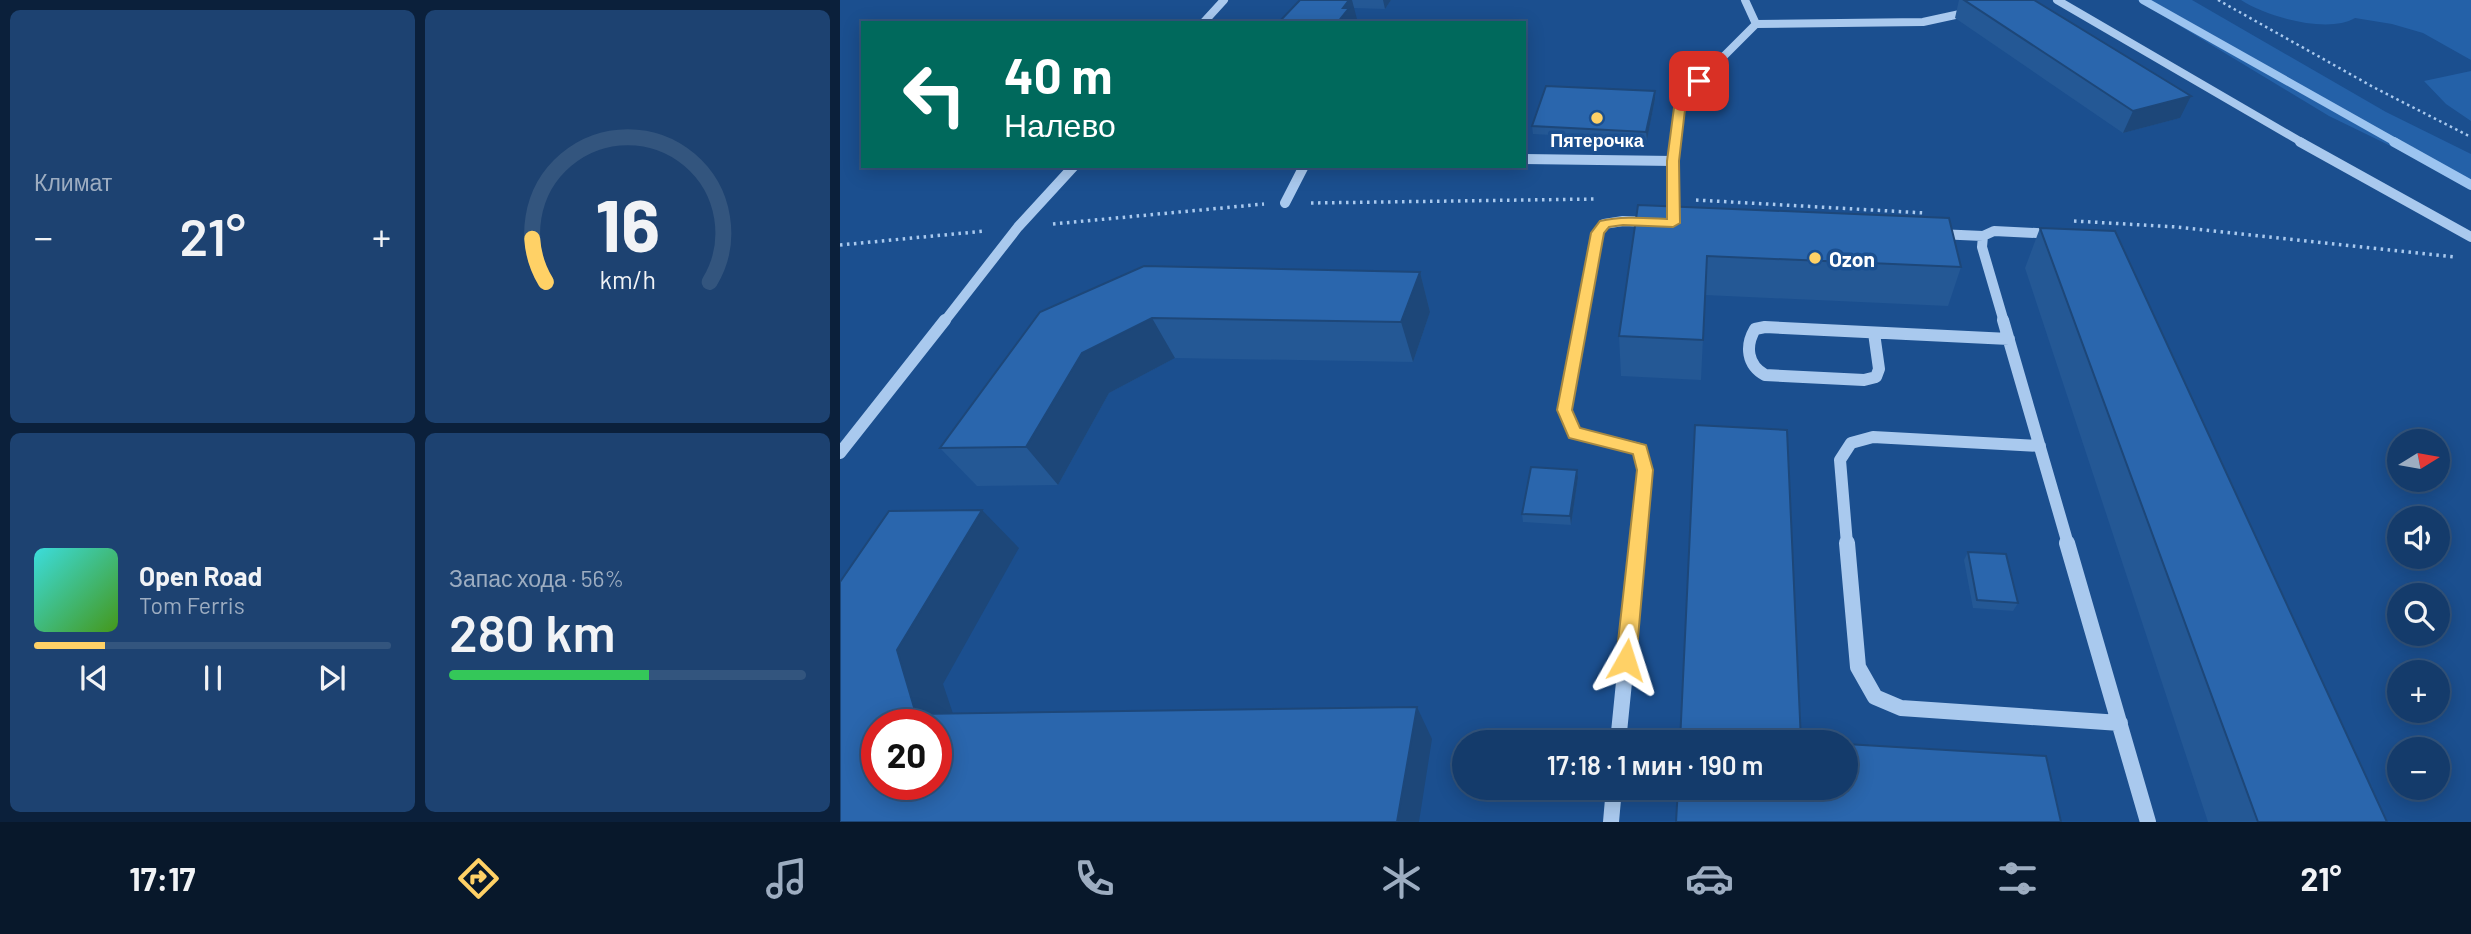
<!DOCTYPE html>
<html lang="ru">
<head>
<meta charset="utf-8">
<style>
	body { margin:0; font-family:Barlow,sans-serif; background:#1d4271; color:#f1f3f6; height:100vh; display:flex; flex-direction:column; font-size:26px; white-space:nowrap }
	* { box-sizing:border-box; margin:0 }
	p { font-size:23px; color:#9dadc1 }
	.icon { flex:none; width:38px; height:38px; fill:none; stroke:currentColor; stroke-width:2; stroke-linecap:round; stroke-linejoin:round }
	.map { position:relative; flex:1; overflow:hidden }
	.panel { display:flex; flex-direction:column; gap:10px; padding:10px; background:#0b203b; width:840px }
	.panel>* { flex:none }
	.hud { position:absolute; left:21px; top:21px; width:665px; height:147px; border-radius:0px; box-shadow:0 4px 18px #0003,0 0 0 2px #33557e; background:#00695c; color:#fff; overflow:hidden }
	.needle { width:46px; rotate:79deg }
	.fabs { position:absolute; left:1547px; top:429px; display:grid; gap:14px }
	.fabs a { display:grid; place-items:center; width:63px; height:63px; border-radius:50%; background:#143b6b; box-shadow:0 4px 18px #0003,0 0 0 2px #33557e; font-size:35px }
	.speed { position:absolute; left:21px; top:709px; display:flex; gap:14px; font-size:35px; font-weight:700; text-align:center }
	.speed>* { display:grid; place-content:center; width:91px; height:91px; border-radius:50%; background:#143b6b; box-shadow:0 4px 18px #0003,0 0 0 2px #33557e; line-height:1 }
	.speed .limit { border:10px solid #d22; background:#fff; color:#111 }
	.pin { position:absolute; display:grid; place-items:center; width:60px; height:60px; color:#fff; margin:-30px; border-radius:14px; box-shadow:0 4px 10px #0006 }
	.me { position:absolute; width:77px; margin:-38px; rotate:6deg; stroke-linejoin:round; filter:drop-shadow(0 0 5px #0008) }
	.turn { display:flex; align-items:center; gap:24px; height:147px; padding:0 28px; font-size:32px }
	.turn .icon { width:91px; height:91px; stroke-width:2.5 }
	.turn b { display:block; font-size:49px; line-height:60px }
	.big { font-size:52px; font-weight:600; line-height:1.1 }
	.panel .card { flex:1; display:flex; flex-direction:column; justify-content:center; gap:10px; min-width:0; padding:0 24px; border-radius:10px; background:#1d4271 }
	.panel .dial { align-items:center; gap:0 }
	.dial svg { height:182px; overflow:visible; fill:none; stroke:#33557e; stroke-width:7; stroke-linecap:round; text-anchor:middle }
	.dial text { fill:#f1f3f6; stroke:none }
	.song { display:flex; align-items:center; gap:21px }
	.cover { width:84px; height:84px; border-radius:10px; background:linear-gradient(135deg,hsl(180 70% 55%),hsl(100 70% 35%)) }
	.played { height:7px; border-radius:4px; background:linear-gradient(90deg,#ffd166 20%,#33557e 20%) }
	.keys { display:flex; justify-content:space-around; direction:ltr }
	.heat { display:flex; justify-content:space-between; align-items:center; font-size:38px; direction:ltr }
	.charge { height:10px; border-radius:5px; background:linear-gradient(90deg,#34c759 56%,#33557e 0) }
	.panel .tiles { flex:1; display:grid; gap:10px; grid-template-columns:repeat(2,1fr) }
	.trip { position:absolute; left:612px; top:730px; width:406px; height:70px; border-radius:35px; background:#143b6b; box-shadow:0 4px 18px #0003,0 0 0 2px #33557e; font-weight:600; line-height:70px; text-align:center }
	.dock { display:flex; height:112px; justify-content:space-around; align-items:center; background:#08182b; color:#9dadc1 }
	.dock .icon { width:49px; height:49px }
	.dock .current { color:#ffd166 }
	.dock b { font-size:32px; color:#f1f3f6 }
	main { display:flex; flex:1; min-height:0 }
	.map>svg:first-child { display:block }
</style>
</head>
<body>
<main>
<section class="panel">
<div class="tiles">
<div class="card"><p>Климат</p>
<div class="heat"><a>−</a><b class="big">21°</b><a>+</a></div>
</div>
<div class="card dial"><svg viewBox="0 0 100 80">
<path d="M14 69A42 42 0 1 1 86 69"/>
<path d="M14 69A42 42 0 0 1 8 50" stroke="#ffd166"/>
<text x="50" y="56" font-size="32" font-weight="700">16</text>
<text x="50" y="72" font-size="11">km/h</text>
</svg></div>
<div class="card">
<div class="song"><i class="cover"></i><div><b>Open Road</b><p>Tom Ferris</p></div></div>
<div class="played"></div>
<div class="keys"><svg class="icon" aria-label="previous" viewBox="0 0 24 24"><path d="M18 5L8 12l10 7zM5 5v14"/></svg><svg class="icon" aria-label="pause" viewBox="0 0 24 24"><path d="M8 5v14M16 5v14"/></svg><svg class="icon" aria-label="next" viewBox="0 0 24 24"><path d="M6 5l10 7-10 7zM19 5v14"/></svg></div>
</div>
<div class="card"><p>Запас хода · 56%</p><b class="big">280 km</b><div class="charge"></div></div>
</div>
</section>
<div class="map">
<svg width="1631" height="822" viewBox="0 0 1631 822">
	<rect width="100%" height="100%" fill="#1b4f8f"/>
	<path fill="#2461a8" d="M1297 0H1352L1546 112 1631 154V185L1489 116Z
		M1401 0H1631V60L1583 33 1552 24 1515 18C1488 34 1427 17 1401 0Z
		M1631 71V121L1606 104 1584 81Z"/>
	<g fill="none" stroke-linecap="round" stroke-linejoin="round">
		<path stroke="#9cc4f0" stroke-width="8" d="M1303 0 1557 143"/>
		<path stroke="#9cc4f0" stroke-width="10" d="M1554 142 1631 185"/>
		<path stroke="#a9c9ee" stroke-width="2.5" stroke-dasharray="2.5 3.5" stroke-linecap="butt" d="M1378 0 1535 88 1631 137"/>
		<path stroke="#a9c9ee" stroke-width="3.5" stroke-dasharray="2.5 4.5" stroke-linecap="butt" d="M856 200 1085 213
			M471 203 756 199
			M1234 221 1337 227 1615 257
			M213 224 424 204
			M0 245 145 231"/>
		<path stroke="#a9c9ee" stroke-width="8" d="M905 0 916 24
			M1217 0 1463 143
			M363 23 384 0
			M835 143 840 100 916 24 1083 22 1129 12"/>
		<path stroke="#a9c9ee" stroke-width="10" d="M1460 142 1631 237
			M684 159 833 161 835 142
			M833 161V223
			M445 203 464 166
			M1098 234 1143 236
			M104 322 178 227 234 166
			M741 322 758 233 764 224 783 221 811 222
			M1164 322 1142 247 1143 236 1154 231 1215 234"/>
		<path stroke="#a9c9ee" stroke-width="12" d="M741 320 724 410 734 433 800 449 805 470 798 544
			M1163 320 1228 544
			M1034 333 1039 369 1036 377 1024 380 925 375C907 365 905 346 915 329L925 327 1169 339
			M0 453 105 320
			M1007 544 1000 460 1011 443 1033 437 1200 446"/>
		<path stroke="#a9c9ee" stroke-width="16" d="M1007 543 1018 667 1035 697 1061 708 1280 723
			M1227 543 1308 822
			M778 742 798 543
			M771 822 774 788"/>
	</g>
	<path fill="#245895" d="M460 0H551L545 9 514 8Z
		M1119 0H1194L1340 118 1283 133 1115 18Z
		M815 99 807 140 693 134 692 126Z
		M798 205 1121 267 1108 306 865 295 861 380 781 376 779 336Z
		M1200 228 1547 822H1368L1185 268Z
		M304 266 580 272 590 312 573 362 335 358 269 393 218 485 137 486 100 448Z
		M737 470 738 478 731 525 683 522 682 514Z
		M1128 552 1178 603 1173 611 1133 608 1124 560Z"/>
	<path fill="#1d4779" d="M509 0H512L518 23H497L503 8Z
		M543 0H551L545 9Z
		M815 91V99L807 140 806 132Z
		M1351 96 1340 118 1283 133 1293 111Z
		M580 272 590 312 573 362 561 322Z
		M312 318 335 358 269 393 218 485 186 447 242 353Z
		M737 470 738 478 731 525 730 516Z
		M142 510 179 548 103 684 124 746 76 714 57 650Z
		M577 707 592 739 579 822H557Z"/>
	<path fill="#2a66ad" stroke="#1d4779" stroke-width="2" fill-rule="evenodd" d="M460 0H509L503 8H509L497 23H438Z
		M1124 0H1194L1351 96 1293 111Z
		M706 86 815 91 806 132 692 126Z
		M798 205 1109 218 1121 267 867 256 863 340 779 336Z
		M1200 228 1275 231 1547 822H1418Z
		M304 266 580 272 561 322 312 318 242 353 186 447 100 448 200 312Z
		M855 425 947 430 961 741 979 742H840Z
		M691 467 737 470 730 516 682 514Z
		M142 510 57 650 76 714 577 707 557 822H0V582L49 511ZM37 724H96V784H37Z
		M1128 552 1166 554 1178 603 1137 600Z
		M1006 744 1206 756 1221 822H836L838 788H1006Z"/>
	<path fill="#ffd166" stroke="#a68842" stroke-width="2" d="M855 79 864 81 846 101 839 161 840 223 833 227 783 225 769 227 764 233 732 410 740 428 806 445 813 470 796 660 794 667 786 670 779 667 776 660 797 470 793 454 729 438 717 410 751 233 760 221C782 216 804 218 827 219V161L835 100Z"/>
	<g fill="#ffd166" stroke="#1b4f8f" stroke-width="2.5">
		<circle cx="757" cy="118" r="7"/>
		<circle cx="975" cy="258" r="7"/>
	</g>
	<g text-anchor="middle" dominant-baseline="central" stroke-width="7" stroke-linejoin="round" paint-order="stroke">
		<g font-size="18" font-weight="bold" fill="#fff" stroke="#1b4f8f">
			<text x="757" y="140">Пятерочка</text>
		</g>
		<g font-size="21" font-weight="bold" fill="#fff" stroke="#1b4f8f" text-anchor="start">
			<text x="989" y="258">Ozon</text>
		</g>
	</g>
</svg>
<div class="fabs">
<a><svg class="needle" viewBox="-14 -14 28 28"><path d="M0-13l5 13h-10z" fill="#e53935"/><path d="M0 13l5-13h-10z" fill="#9dadc1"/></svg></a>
<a><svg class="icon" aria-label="sound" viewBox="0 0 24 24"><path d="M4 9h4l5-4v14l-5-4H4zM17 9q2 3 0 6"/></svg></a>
<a><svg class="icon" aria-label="search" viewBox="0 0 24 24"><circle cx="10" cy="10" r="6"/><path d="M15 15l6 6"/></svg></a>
<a>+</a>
<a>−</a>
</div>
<div class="speed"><div class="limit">20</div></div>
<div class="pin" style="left:859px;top:81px;background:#d93025"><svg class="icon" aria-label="arrive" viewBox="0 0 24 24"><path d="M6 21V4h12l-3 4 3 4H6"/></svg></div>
<svg class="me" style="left:786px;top:660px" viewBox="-20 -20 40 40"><path d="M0-17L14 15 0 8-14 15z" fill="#ffd166" stroke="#fff" stroke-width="4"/></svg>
<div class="trip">17:18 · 1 мин · 190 m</div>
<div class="hud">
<div class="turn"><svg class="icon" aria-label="left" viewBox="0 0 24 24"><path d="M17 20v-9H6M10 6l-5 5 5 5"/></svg><div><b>40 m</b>Налево</div></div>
</div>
</div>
</main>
<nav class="dock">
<b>17:17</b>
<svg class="icon current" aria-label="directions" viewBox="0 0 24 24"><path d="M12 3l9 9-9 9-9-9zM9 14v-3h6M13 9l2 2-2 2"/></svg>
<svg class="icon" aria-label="music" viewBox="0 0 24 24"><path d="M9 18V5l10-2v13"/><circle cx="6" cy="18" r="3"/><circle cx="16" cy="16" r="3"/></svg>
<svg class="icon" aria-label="phone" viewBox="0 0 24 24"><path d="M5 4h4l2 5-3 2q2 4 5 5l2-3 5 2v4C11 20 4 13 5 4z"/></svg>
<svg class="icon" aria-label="climate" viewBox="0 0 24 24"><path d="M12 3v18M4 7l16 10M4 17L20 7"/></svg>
<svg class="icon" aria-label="car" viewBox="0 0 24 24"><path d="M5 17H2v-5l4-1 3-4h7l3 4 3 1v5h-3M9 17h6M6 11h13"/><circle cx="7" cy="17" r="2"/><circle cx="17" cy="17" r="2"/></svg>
<svg class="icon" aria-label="filters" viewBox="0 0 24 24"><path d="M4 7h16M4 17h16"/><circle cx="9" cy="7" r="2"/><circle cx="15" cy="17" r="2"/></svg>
<b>21°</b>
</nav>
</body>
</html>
